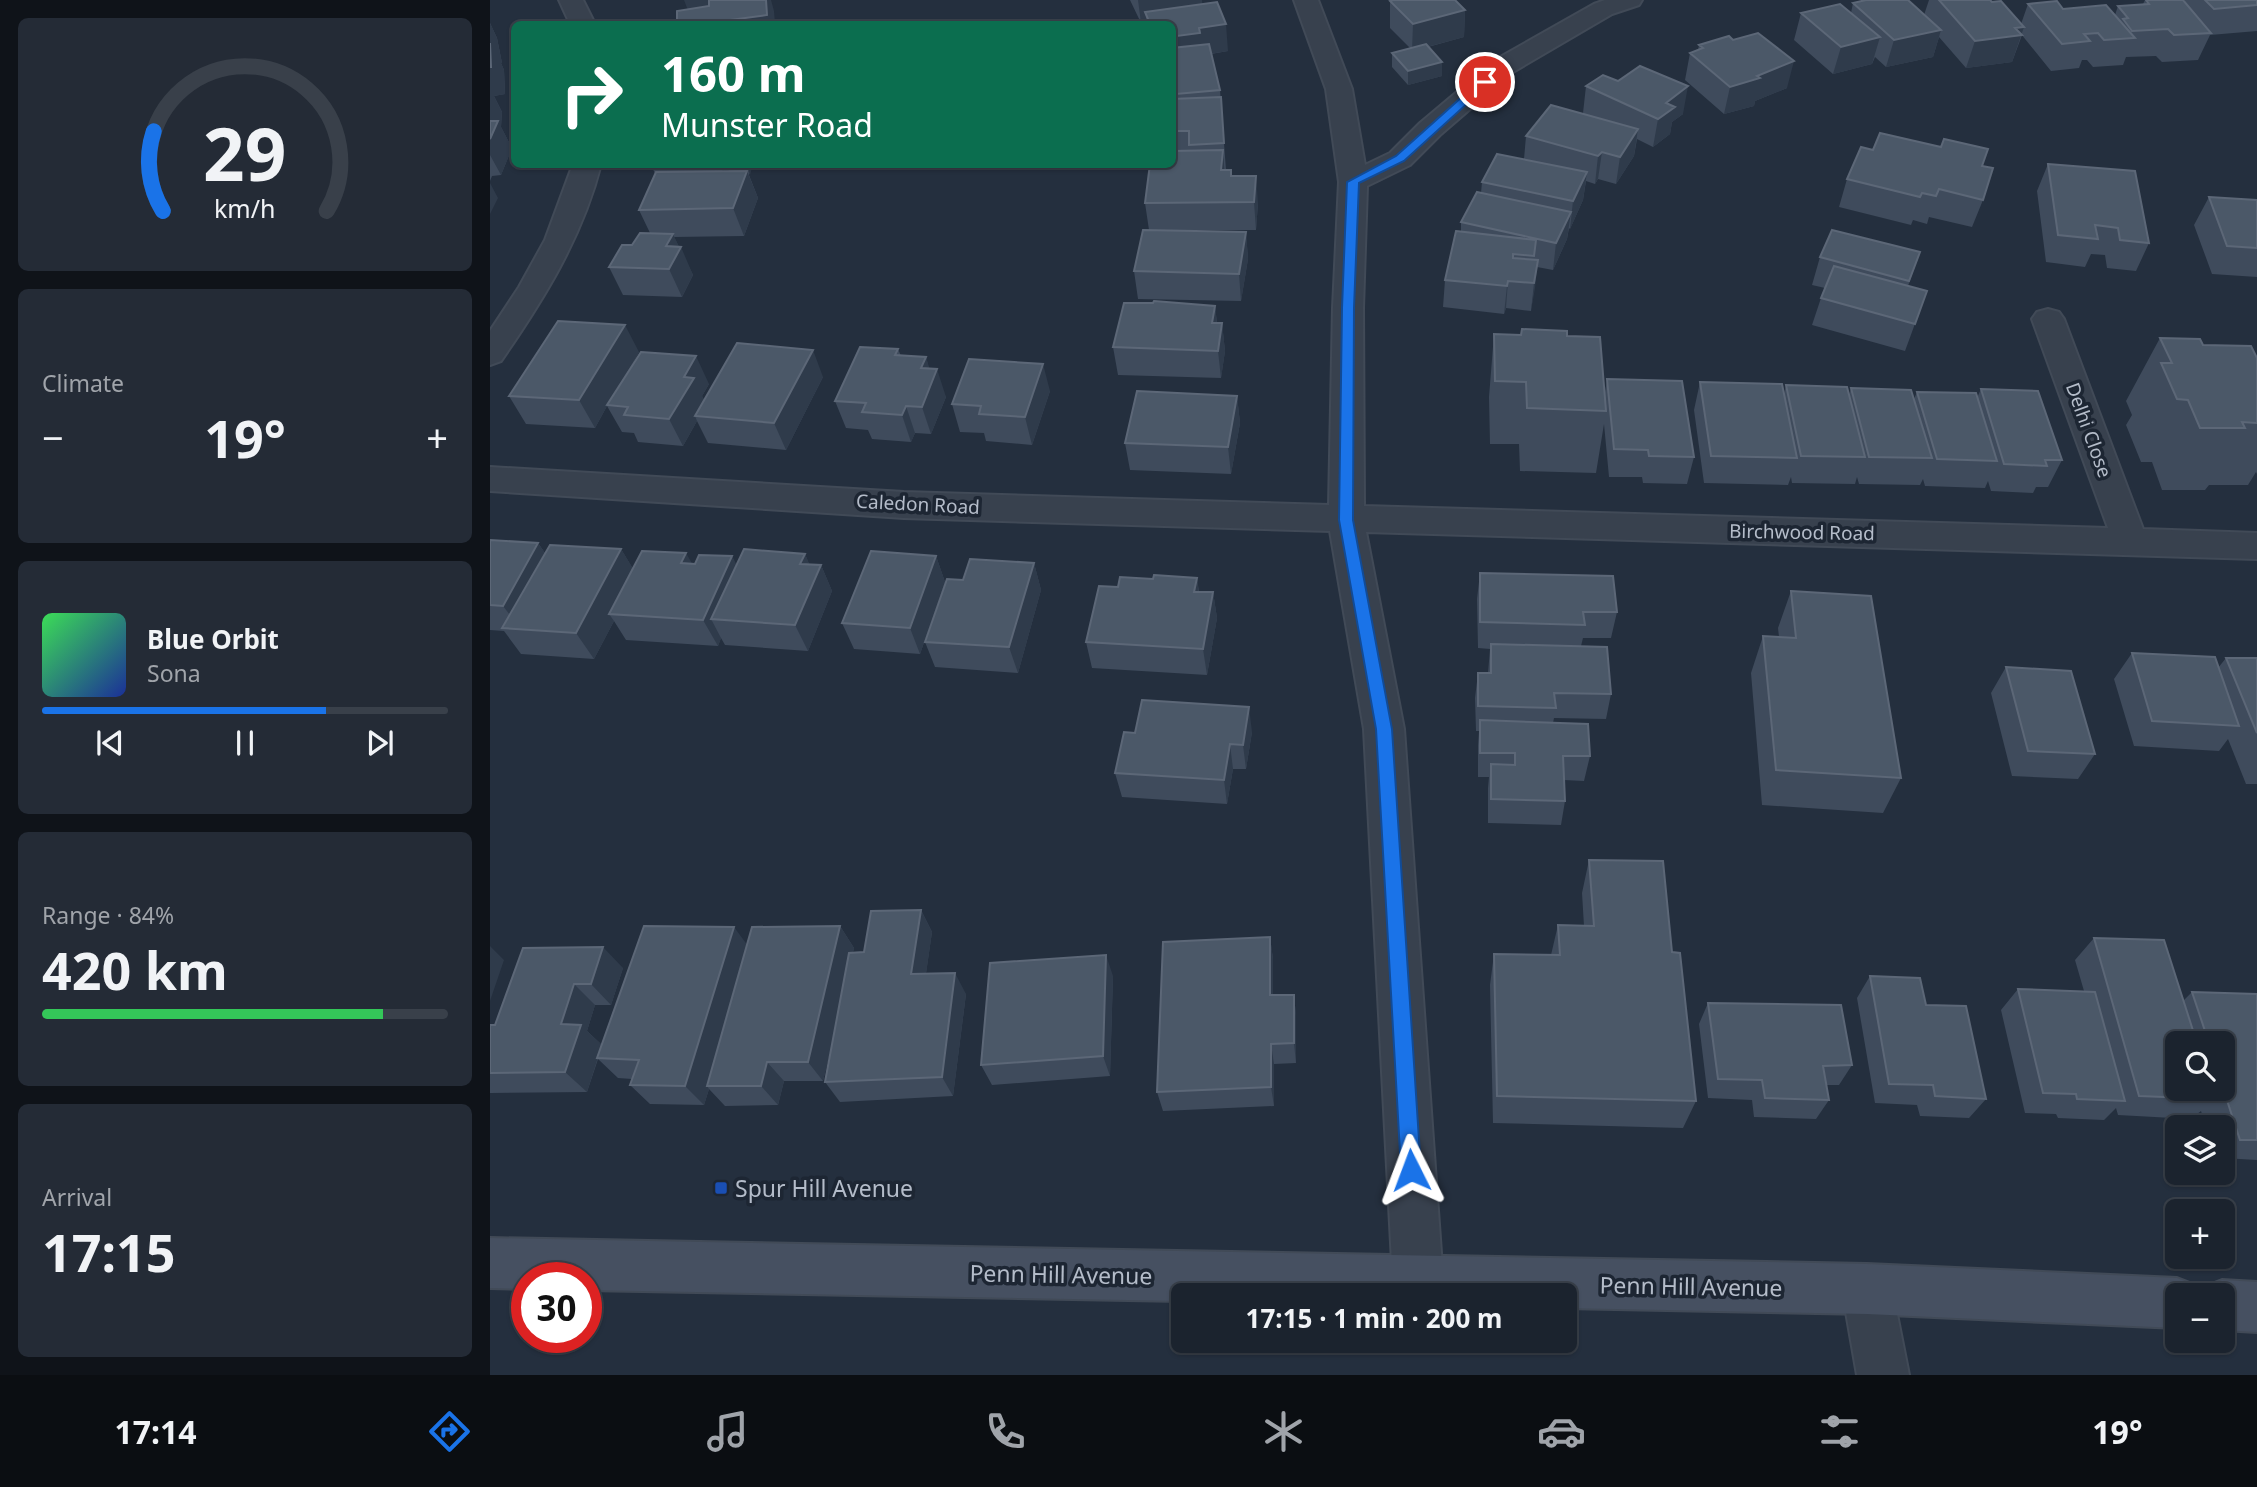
<!DOCTYPE html>
<html lang="en">
<head>
<meta charset="utf-8">
<style>
	body { margin:0; font-family:"Noto Sans",sans-serif; background:#242b36; color:#f1f3f6; height:100vh; display:flex; flex-direction:column; font-size:26px; white-space:nowrap }
	* { box-sizing:border-box; margin:0 }
	p { font-size:23px; color:#a0a4aa }
	.icon { flex:none; width:38px; height:38px; fill:none; stroke:currentColor; stroke-width:2; stroke-linecap:round; stroke-linejoin:round }
	.map { position:relative; flex:1; overflow:hidden }
	.sheet { display:flex; flex-direction:column; gap:18px; padding:18px; background:#0f1319; width:490px }
	.sheet>* { flex:none }
	.guide { position:absolute; left:21px; top:21px; width:665px; height:147px; border-radius:10px; box-shadow:0 2px 5px #0004,0 0 0 2px #39404a; background:#0b6e4f; color:#fff; overflow:hidden }
	.fabs { position:absolute; left:1675px; top:1031px; display:grid; gap:14px }
	.fabs a { display:grid; place-items:center; width:70px; height:70px; border-radius:10px; background:#1b232e; box-shadow:0 2px 5px #0004,0 0 0 2px #39404a; font-size:35px }
	.speed { position:absolute; left:21px; top:1262px; display:flex; gap:14px; font-size:35px; font-weight:700; text-align:center }
	.speed>* { display:grid; place-content:center; width:91px; height:91px; border-radius:50%; background:#1b232e; box-shadow:0 2px 5px #0004,0 0 0 2px #39404a; line-height:1 }
	.speed .limit { border:10px solid #d22; background:#fff; color:#111 }
	.pin { position:absolute; display:grid; place-items:center; width:60px; height:60px; color:#fff; margin:-30px; border:4px solid #fff; border-radius:50%; box-shadow:0 2px 7px #0007 }
	.me { position:absolute; width:77px; margin:-38px; rotate:357deg; stroke-linejoin:round; filter:drop-shadow(0 0 5px #0008) }
	.turn { display:flex; align-items:center; gap:24px; height:147px; padding:0 35px; font-size:32px }
	.turn .icon { width:91px; height:91px; stroke-width:2.5 }
	.turn b { display:block; font-size:49px; line-height:60px }
	.big { font-size:52px; font-weight:700; line-height:1.1 }
	.sheet .widget { flex:1; display:flex; flex-direction:column; justify-content:center; gap:10px; min-width:0; padding:0 24px; border-radius:10px; background:#242b36 }
	.sheet .dial { align-items:center; gap:0 }
	.dial svg { height:182px; overflow:visible; fill:none; stroke:#39404a; stroke-width:7; stroke-linecap:round; text-anchor:middle }
	.dial text { fill:#f1f3f6; stroke:none }
	.song { display:flex; align-items:center; gap:21px }
	.cover { width:84px; height:84px; border-radius:10px; background:linear-gradient(135deg,hsl(130 70% 55%),hsl(230 70% 35%)) }
	.played { height:7px; border-radius:4px; background:linear-gradient(90deg,#1a73e8 70%,#39404a 70%) }
	.keys { display:flex; justify-content:space-around; direction:ltr }
	.heat { display:flex; justify-content:space-between; align-items:center; font-size:38px; direction:ltr }
	.charge { height:10px; border-radius:5px; background:linear-gradient(90deg,#34c759 84%,#39404a 0) }
	.trip { position:absolute; left:681px; top:1283px; width:406px; height:70px; border-radius:10px; background:#1b232e; box-shadow:0 2px 5px #0004,0 0 0 2px #39404a; font-weight:700; line-height:70px; text-align:center }
	.menu { display:flex; height:112px; justify-content:space-around; align-items:center; background:#0b0e12; color:#a0a4aa }
	.menu .icon { width:49px; height:49px }
	.menu .active { color:#1a73e8 }
	.menu b { font-size:32px; color:#f1f3f6 }
	main { display:flex; flex:1; min-height:0 }
	.map>svg:first-child { display:block }
</style>
</head>
<body>
<main>
<section class="sheet">
<div class="widget dial"><svg viewBox="0 0 100 80">
<path d="M14 69A42 42 0 1 1 86 69"/>
<path d="M14 69A42 42 0 0 1 10 34" stroke="#1a73e8"/>
<text x="50" y="56" font-size="32" font-weight="700">29</text>
<text x="50" y="72" font-size="11">km/h</text>
</svg></div>
<div class="widget"><p>Climate</p>
<div class="heat"><a>−</a><b class="big">19°</b><a>+</a></div>
</div>
<div class="widget">
<div class="song"><i class="cover"></i><div><b>Blue Orbit</b><p>Sona</p></div></div>
<div class="played"></div>
<div class="keys"><svg class="icon" aria-label="previous" viewBox="0 0 24 24"><path d="M18 5L8 12l10 7zM5 5v14"/></svg><svg class="icon" aria-label="pause" viewBox="0 0 24 24"><path d="M8 5v14M16 5v14"/></svg><svg class="icon" aria-label="next" viewBox="0 0 24 24"><path d="M6 5l10 7-10 7zM19 5v14"/></svg></div>
</div>
<div class="widget"><p>Range · 84%</p><b class="big">420 km</b><div class="charge"></div></div>
<div class="widget"><p>Arrival</p><b class="big">17:15</b></div>
</section>
<div class="map">
<svg width="1767" height="1375" viewBox="0 0 1767 1375">
	<rect width="100%" height="100%" fill="#242f3e"/>
	<g fill="none" stroke-linecap="round" stroke-linejoin="round">
		<defs>
			<path id="street" d="M69 0H93L105 24H80Z
				M804 0H828L862 89 875 165 900 153 930 123 1005 60 1104 4 1115 0H1152L1149 5 1122 14 1023 72 950 135 920 165 877 186 873 308 874 506 1618 528 1542 319 1547 312 1558 309 1569 312 1574 319 1653 529 1767 533V559L876 532 914 729 953 1281 947 1295H909L903 1281 874 729 840 531 414 518 0 491V467L414 492 839 505 843 308 849 182 836 89Z
				M83 164H111C92 238 54 299 11 361L0 365V331L29 287 55 240Z
				M1377 1264 1395 1271 1402 1289 1419 1375H1367L1352 1289 1359 1271Z"/>
			<path id="secondary" d="M0 1238 1377 1264 1687 1278 1705 1285 1709 1295H1687V1328L1377 1314 1074 1308V1295H693V1301L96 1290V1278H37V1289L0 1288Z
				M1732 1280 1767 1282V1332L1732 1330V1295H1711L1714 1287Z"/>
		</defs>
		<use href="#street" stroke="#414a57" stroke-width="4"/>
		<use href="#secondary" stroke="#414a57" stroke-width="4"/>
		<use href="#street" fill="#38414e" fill-rule="evenodd"/>
		<use href="#secondary" fill="#465061" fill-rule="evenodd"/>
	</g>
	<path fill="#3f4b5c" fill-rule="evenodd" d="M640 0H712V4L738 51 721 54 730 90 736 170 768 203 766 230H688L756 232 758 259 751 301 648 299 644 271 659 230 655 203 682 164V24H657V22L651 23Z
		M1439 0H1500L1531 24 1538 4 1573 9 1625 15 1628 6 1653 4 1655 0H1693L1694 1 1695 0H1767V31L1720 35 1708 60 1672 62 1666 56 1636 57 1633 65 1603 67 1597 60H1592L1589 68 1561 71 1531 34 1532 35 1522 62 1476 68 1449 37 1443 57 1396 67 1385 57 1382 64 1343 74 1304 40 1311 13H1361L1363 3 1434 15Z
		M900 1 975 10 974 37 938 47 952 62V76L918 85 902 67V53L920 48 900 28Z
		M0 23 7 38 12 63H11L14 70 15 94 4 96 12 112 11 127 22 148 11 175 2 176 0 181Z
		M1209 45 1297 88 1265 101 1264 106 1234 114 1195 80 1200 53 1208 50Z
		M1096 86 1193 114 1182 122 1180 134 1163 147 1147 139 1144 156 1126 184 1108 179 1105 184 1096 181 1093 200 1080 229 1079 228 1077 239 1063 270 1047 267 1041 311 1016 308 1014 314 953 307 955 280 971 232V222L991 193 992 182 1034 159 1036 136 1093 113Z
		M1383 150 1492 166 1493 200 1482 227 1439 217 1437 224 1423 220 1421 225 1349 207 1357 179Z
		M161 164H263L259 175 268 198 254 236 184 237 203 275 192 297 133 295 119 267 142 245 160 233 149 210 165 174Z
		M1558 164 1659 243 1646 271 1617 268 1615 255 1601 254 1595 267 1556 262 1547 191Z
		M1719 197 1767 200V277L1722 274 1704 225Z
		M1430 252 1418 286 1437 291 1415 351 1322 325 1331 298 1335 288 1322 285 1330 257Z
		M725 306 727 323H732L735 351 731 378 628 375 623 347Z
		M1004 334 1077 336 1115 392 1117 379 1204 457 1197 484 1153 483 1152 477H1119L1114 424 1106 473 1030 471 1029 444H1000L999 397Z
		M1670 338 1713 345 1767 358V474L1766 472 1758 485H1719L1715 490H1672L1662 462H1651L1636 425 1642 415 1636 401Z
		M408 349 411 356 436 357 439 369 456 397 441 434 425 433 421 442 382 439 378 430 356 428 345 401Z
		M149 352 133 380 219 384 212 396 214 400 333 377 296 450 218 443 207 421 193 446 148 442 144 433 132 432 117 406 105 428 36 424 19 396Z
		M1210 382 1294 394 1296 385 1359 395 1361 388 1424 399 1427 392 1487 398 1491 389 1572 460 1558 487H1546L1543 493 1501 491 1498 481 1495 488 1435 486 1433 479 1430 485 1369 484 1367 477 1365 484 1302 483 1301 477 1298 485 1214 483 1204 410Z
		M560 391 542 445 496 441 494 433 470 432 462 404Z
		M747 396 750 423 741 474 640 470 635 443Z
		M0 540 48 543 55 553 131 549 143 569 202 564 242 556 246 565 315 554 319 564 331 565 342 591 318 651 235 645 231 638 228 646 136 640 124 621 104 659 31 654 14 631 0 630Z
		M446 556 455 582 430 654 364 649 352 623Z
		M544 563 551 590 528 673 445 667 435 642 473 580Z
		M990 573 1127 612 1121 638H1093L1091 646 1121 694 1116 719 1064 718 1063 723 1100 756 1094 781 1074 780 1075 801 1071 825 998 823V788L999 777H988V745L989 731H986L985 698 988 673H998L1000 649 988 648 987 599Z
		M707 578 709 592H723L727 618 717 675 602 668 596 642 628 587 663 579Z
		M1301 591 1411 778 1393 813 1272 805 1261 673 1273 636 1289 637 1288 628Z
		M1642 653 1728 668 1736 658H1767V784H1756L1738 739 1729 751 1644 746 1624 679Z
		M1516 667 1605 754 1588 779 1522 776 1501 693Z
		M762 732 756 769H743L737 804 632 797 625 773Z
		M1099 860 1182 952 1206 1101 1193 1128 1003 1123 1000 985 1004 954 1061 955 1068 925 1094 926 1092 893Z
		M431 910 442 932 436 973 476 994 463 1096 350 1102 335 1082 344 1033 333 1081H294L288 1105 235 1106 219 1089 214 1105 160 1104 140 1085 142 1079 128 1078 108 1059 97 1092 0 1093V1025H5L33 948 133 968 121 1005H105L97 1031 112 1045 257 944 350 926 364 948 363 952H374Z
		M780 937 783 959V995H804L806 1016V1063L784 1064V1106L673 1111 667 1092Z
		M1604 938 1693 1001 1702 992 1767 994V1160L1732 1158V1127H1716L1711 1111 1701 1119 1628 1115 1626 1108 1614 1120 1568 1118 1566 1114 1535 1113 1511 1010 1528 989 1594 991 1585 960ZM1687 1043H1732V1088H1687Z
		M623 976 620 1076 502 1085 491 1065Z
		M1380 976 1436 1005 1496 1099 1479 1118 1430 1116 1427 1105 1385 1103 1367 998Z
		M1218 1003 1362 1065 1349 1085H1336L1339 1100 1326 1119 1264 1117 1262 1100 1218 1098 1209 1024Z"/>
	<path fill="#2f3b4b" d="M194 0H249L199 13Z
		M276 0H281L284 11 285 24H210Z
		M648 0H712L713 12H655L657 22 651 23Z
		M975 10 974 37 922 51 923 24Z
		M0 23 7 38 12 63H11L14 70 15 94 4 96 12 112 11 127 22 148 11 175 0 155Z
		M736 24 738 51 713 55 690 63 687 36 709 28Z
		M1534 27 1522 62 1476 68 1485 41 1525 28Z
		M1451 30 1443 57 1396 67 1404 40Z
		M682 32H685L688 59H682Z
		M1390 37 1382 64 1343 74 1351 47Z
		M1304 61 1297 88 1265 101 1264 106 1234 114 1240 87Z
		M952 62V76L918 85V71Z
		M1198 86 1193 114 1182 122 1180 134 1163 147 1168 119 1176 103Z
		M682 91H685L689 118 682 119Z
		M1148 129 1144 156 1126 184 1130 157Z
		M733 150 735 178 731 170Z
		M1112 152 1108 179 1105 184 1108 156Z
		M230 164H236L241 176 238 185Z
		M256 164H263L260 175Z
		M257 171 268 198 254 236 243 208Z
		M1097 172 1093 200 1080 229 1083 201Z
		M766 176 768 203 766 230 764 202Z
		M0 183 8 198 0 214Z
		M1081 212 1077 239 1063 270 1066 243Z
		M756 232 758 259 751 301 749 274Z
		M183 234 190 249 191 247 203 275 192 297 179 269 176 246Z
		M1048 260 1045 288 1041 311 1044 283Z
		M1018 281 1016 308 1014 314 1017 286Z
		M725 306 728 333 722 323Z
		M732 323 735 351 731 378 728 351Z
		M135 325 149 352 118 405H117V406L105 428 89 400Z
		M323 350 333 377 296 450 284 423Z
		M206 356 219 384 212 396 217 405 205 416 207 421 193 446 179 419 194 377Z
		M436 357 443 380 447 369 456 397 441 434 432 407 431 368Z
		M553 364 560 391 542 445 535 417Z
		M747 396 750 423 741 474 738 447Z
		M416 406 425 433 421 442 412 415Z
		M48 543 66 569 31 629 13 606Z
		M131 549 147 575 119 614 124 621 104 659 86 633Z
		M196 553 211 579 191 563Z
		M315 554 325 577 331 565 342 591 318 651 305 625 310 564Z
		M242 556 256 583 221 619 231 638 228 646 213 620Z
		M446 556 455 582 430 654 420 628Z
		M544 563 551 590 528 673 519 647Z
		M707 578 710 604 704 592Z
		M723 592 727 618 717 675 713 649Z
		M759 707 762 732 756 769 753 745Z
		M740 744 743 769 737 804 734 780Z
		M431 910 442 932 433 995 421 974Z
		M350 926 364 948 333 1081 318 1062Z
		M244 927 261 950 217 1086 219 1089 214 1105 195 1086Z
		M780 937 783 959V1017L780 995Z
		M0 946 14 960 0 1001Z
		M113 947 133 968 121 1005 101 984Z
		M616 955 623 976 620 1076 613 1056Z
		M465 973 476 994 463 1096 452 1077Z
		M84 984 105 1005 97 1031 112 1045 97 1092 75 1072 71 1024Z
		M804 995 806 1016V1063L804 1043Z
		M781 1044 784 1064V1106L781 1087Z
		M277 1062 294 1081 288 1105 271 1086Z"/>
	<path fill="#4b5868" stroke="#5c6777" stroke-width="2" d="M219 0H276L277 15 210 24H187V11L219 6Z
		M903 0H965L975 10 923 24 900 1Z
		M1376 0H1418L1451 30 1404 40 1363 3Z
		M1449 0H1500L1502 2 1511 1 1534 27 1525 28 1532 35 1485 41Z
		M1656 0H1693L1721 33 1684 35 1678 29 1642 31 1633 19 1638 18 1628 6 1659 4Z
		M1715 0H1767V5L1724 9Z
		M1567 1 1573 9 1616 5 1645 38 1614 40 1608 33 1594 34 1600 41 1572 44 1538 4Z
		M727 2 736 24 709 28 710 33 687 36 685 32H682V24H660L655 12Z
		M1350 4 1390 37 1351 47 1311 13Z
		M278 20V24H240Z
		M1268 33 1304 61 1267 76 1270 78 1240 87 1200 53 1213 48 1209 45 1239 36 1243 40Z
		M0 43 1 67H0Z
		M719 44 730 90 686 94 685 91H682V48Z
		M936 44 952 62 918 71 902 53Z
		M1150 66 1198 86 1176 103 1185 107 1168 119 1096 86 1113 75 1128 81Z
		M731 97 734 143 699 145V131H682V99Z
		M1061 105 1148 129 1130 157 1112 152 1108 156 1036 136Z
		M0 121H8L0 139Z
		M1390 133 1451 147 1454 139 1498 149 1492 166 1503 168 1493 200 1449 189 1446 196 1432 193 1430 197 1357 179 1371 147 1383 150Z
		M733 150 731 170H741V176H766L764 202 655 203 660 164H682V151Z
		M1007 154 1097 172 1083 201 992 182Z
		M1558 164 1645 171 1659 243 1630 240 1628 228 1605 225 1608 239 1568 235Z
		M257 171 243 208 149 210 166 172Z
		M987 192 1081 212 1066 243 971 222Z
		M1719 197 1767 200V248L1737 246Z
		M653 230 756 232 749 274 644 271Z
		M1342 230 1430 252 1419 281 1330 257Z
		M966 231 1046 240 1044 256 1023 254V258L1048 260 1044 283 1018 281 1017 286 955 280Z
		M150 233 183 234 176 246 191 247 179 269 119 267 132 245H142Z
		M1344 266 1437 291 1425 324 1331 298Z
		M664 301 725 306 722 323H732L728 351 623 347 634 303H663Z
		M68 321 135 325 89 400 19 396Z
		M1032 329 1077 331V336L1110 337 1116 411 1037 408 1036 382 1005 381 1004 334 1031 335Z
		M1670 338 1710 339 1713 345 1761 346 1767 358V423L1752 422 1755 428H1710L1698 400 1687 399 1671 363H1682Z
		M247 343 323 350 284 423 205 416Z
		M370 347 408 349 405 355 436 357 431 368 447 369 432 407 416 406 412 415 372 412 376 403 345 401Z
		M151 352 206 356 194 377 204 378 179 419 134 415 138 407 117 405Z
		M479 359 553 364 535 417 489 414 491 406 462 404Z
		M1117 379 1192 381 1204 457 1159 456 1158 450 1124 449Z
		M1210 382 1292 384 1307 458 1221 456Z
		M1296 385 1357 387 1375 457 1311 456Z
		M1361 388 1421 390 1442 458 1379 457Z
		M1491 389 1548 391 1572 460H1555L1557 466 1514 464Z
		M647 391 747 396 738 447 635 443Z
		M1427 392 1486 393 1507 461 1447 459Z
		M0 540 48 543 13 606 0 605Z
		M60 545 131 549 86 633 12 628Z
		M254 549 315 554 310 564 331 565 305 625 221 619Z
		M152 551 196 553 191 563 205 564 209 555 242 556 213 620 119 614Z
		M381 551 446 556 420 628 352 623Z
		M480 559 544 563 519 647 435 642 457 579 473 580Z
		M990 573 1123 576 1127 612H1093L1095 625 990 622Z
		M664 575 707 578 704 592H723L713 649 596 642 609 586 628 587 630 577 663 579Z
		M1301 591 1381 596 1411 778 1286 770 1273 636 1306 638Z
		M1001 644 1117 647 1121 694 1064 693 1066 708 988 706V673H1001Z
		M1642 653 1725 657 1749 726 1662 721Z
		M1736 658H1767V733Z
		M1516 667 1581 671 1605 754 1538 751Z
		M652 700 759 707 753 745 740 744 734 780 625 773 634 732 645 733Z
		M990 720 1098 724 1100 756H1073L1075 801 1001 799V764L1025 765V753H990Z
		M1099 860 1173 861 1182 952 1190 953 1206 1101 1007 1096 1004 954 1070 955 1068 925 1104 926Z
		M431 910 421 974 465 973 452 1077 335 1082 359 953 374 952 381 911Z
		M154 926 244 927 195 1086 140 1085 149 1060 107 1058Z
		M350 926 318 1062H277L271 1086H217L262 927Z
		M780 937V995H804V1043L781 1044V1087L667 1092 673 942Z
		M1604 938 1674 940 1707 1043H1687V1088H1721L1725 1099 1649 1096Z
		M113 947 101 984H84L71 1024 91 1025 75 1072 0 1073V1025H5L33 948Z
		M616 955 613 1056 491 1065 500 963Z
		M1380 976 1430 978 1436 1005 1476 1006 1496 1099 1445 1096 1443 1085 1399 1084Z
		M1528 989 1605 992 1635 1101 1587 1099 1586 1094 1553 1093Z
		M1702 992 1767 994V1140H1750L1732 1085V1043H1719Z
		M1218 1003 1351 1005 1362 1065 1333 1066 1339 1100 1275 1098 1272 1080 1228 1079Z"/>
	<path fill="#1a73e8" stroke="#114b97" stroke-width="2" d="M992 79 1001 82 914 161 869 183 864 308 863 520 902 729 931 1170 928 1177 921 1180 914 1177 911 1170 886 729 849 520 852 308 857 182 906 156Z"/>
	<rect fill="#1a4fb4" stroke="#1d2633" stroke-width="2.5" x="224" y="1181" width="14" height="14" rx="3.5"/>
	<g text-anchor="middle" dominant-baseline="central" stroke-width="7" stroke-linejoin="round" paint-order="stroke">
		<g font-size="19" fill="#b4bcc9" stroke="#1d2633">
			<text transform="translate(1599 430) rotate(70)">Delhi Close</text>
			<text transform="translate(428 504) rotate(3)">Caledon Road</text>
			<text transform="translate(1312 532) rotate(1)">Birchwood Road</text>
		</g>
		<g font-size="23" fill="#b4bcc9" stroke="#1d2633" text-anchor="start">
			<text x="245" y="1188">Spur Hill Avenue</text>
		</g>
		<g font-size="23" fill="#b4bcc9" stroke="#1d2633">
			<text transform="translate(571 1274) rotate(1)">Penn Hill Avenue</text>
			<text transform="translate(1201 1286) rotate(1)">Penn Hill Avenue</text>
		</g>
	</g>
</svg>
<div class="fabs">
<a><svg class="icon" aria-label="search" viewBox="0 0 24 24"><circle cx="10" cy="10" r="6"/><path d="M15 15l6 6"/></svg></a>
<a><svg class="icon" aria-label="layers" viewBox="0 0 24 24"><path d="M12 4l9 5-9 5-9-5zM3 14l9 5 9-5"/></svg></a>
<a>+</a>
<a>−</a>
</div>
<div class="speed"><div class="limit">30</div></div>
<div class="pin" style="left:995px;top:82px;background:#d93025"><svg class="icon" aria-label="arrive" viewBox="0 0 24 24"><path d="M6 21V4h12l-3 4 3 4H6"/></svg></div>
<svg class="me" style="left:921px;top:1170px" viewBox="-20 -20 40 40"><path d="M0-17L14 15 0 8-14 15z" fill="#1a73e8" stroke="#fff" stroke-width="4"/></svg>
<div class="trip">17:15 · 1 min · 200 m</div>
<div class="guide">
<div class="turn"><svg class="icon" aria-label="right" viewBox="0 0 24 24"><path d="M7 20v-9h11M14 6l5 5-5 5"/></svg><div><b>160 m</b>Munster Road</div></div>
</div>
</div>
</main>
<nav class="menu">
<b>17:14</b>
<svg class="icon active" aria-label="directions" viewBox="0 0 24 24"><path d="M12 3l9 9-9 9-9-9zM9 14v-3h6M13 9l2 2-2 2"/></svg>
<svg class="icon" aria-label="music" viewBox="0 0 24 24"><path d="M9 18V5l10-2v13"/><circle cx="6" cy="18" r="3"/><circle cx="16" cy="16" r="3"/></svg>
<svg class="icon" aria-label="phone" viewBox="0 0 24 24"><path d="M5 4h4l2 5-3 2q2 4 5 5l2-3 5 2v4C11 20 4 13 5 4z"/></svg>
<svg class="icon" aria-label="climate" viewBox="0 0 24 24"><path d="M12 3v18M4 7l16 10M4 17L20 7"/></svg>
<svg class="icon" aria-label="car" viewBox="0 0 24 24"><path d="M5 17H2v-5l4-1 3-4h7l3 4 3 1v5h-3M9 17h6M6 11h13"/><circle cx="7" cy="17" r="2"/><circle cx="17" cy="17" r="2"/></svg>
<svg class="icon" aria-label="filters" viewBox="0 0 24 24"><path d="M4 7h16M4 17h16"/><circle cx="9" cy="7" r="2"/><circle cx="15" cy="17" r="2"/></svg>
<b>19°</b>
</nav>
</body>
</html>
